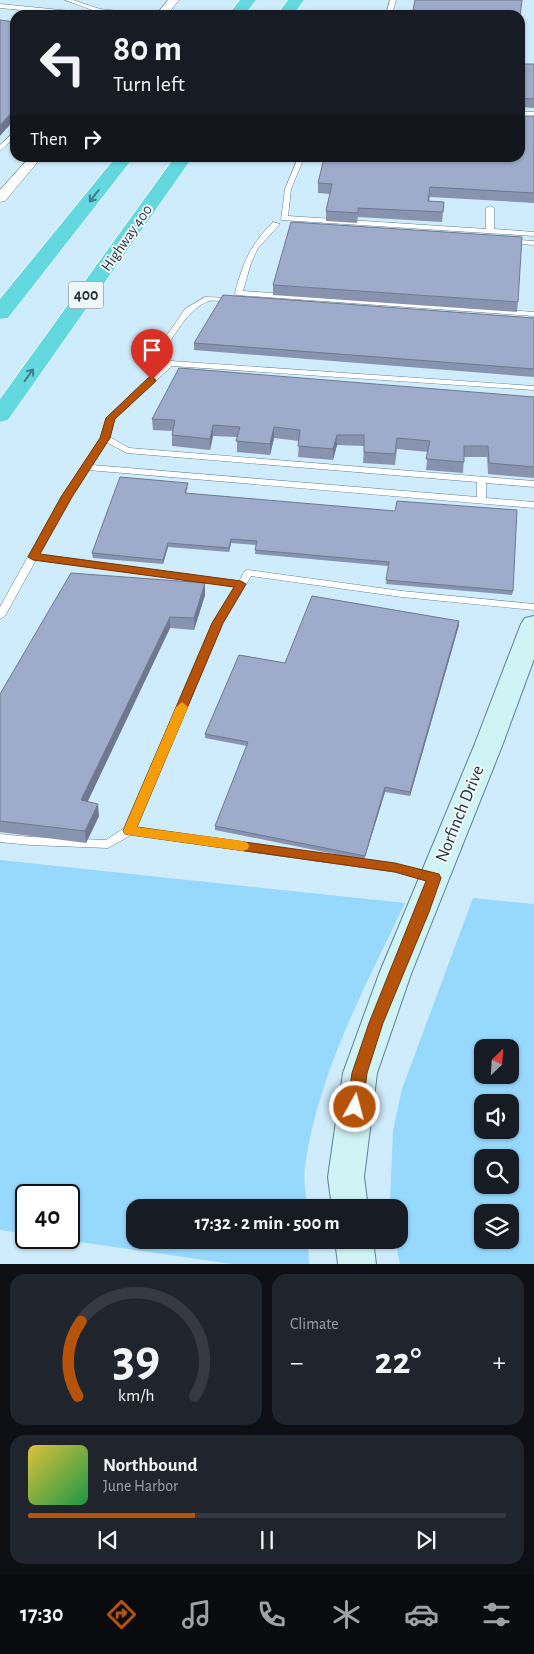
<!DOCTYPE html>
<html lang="en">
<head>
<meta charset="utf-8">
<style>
	body { margin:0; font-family:"Alegreya Sans",sans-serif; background:#20242c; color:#f1f3f6; height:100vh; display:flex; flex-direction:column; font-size:19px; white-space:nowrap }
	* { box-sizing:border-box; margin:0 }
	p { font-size:16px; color:#9ea1a6 }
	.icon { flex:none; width:28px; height:28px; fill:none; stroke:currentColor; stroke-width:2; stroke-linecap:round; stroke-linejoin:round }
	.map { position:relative; height:1264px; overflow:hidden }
	.drawer { display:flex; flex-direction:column; gap:10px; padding:10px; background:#0d0f14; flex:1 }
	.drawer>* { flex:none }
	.hud { position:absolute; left:10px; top:10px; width:515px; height:152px; border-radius:15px; box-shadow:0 1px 4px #0004; background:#171b24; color:#f1f3f6; overflow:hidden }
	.needle { width:32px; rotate:25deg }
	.fabs { position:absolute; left:474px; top:1039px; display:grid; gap:10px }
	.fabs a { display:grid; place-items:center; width:45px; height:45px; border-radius:10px; background:#171b24; box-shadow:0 1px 4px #0004; font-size:25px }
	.speed { position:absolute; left:15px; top:1184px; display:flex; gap:10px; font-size:25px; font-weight:700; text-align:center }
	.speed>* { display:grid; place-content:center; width:65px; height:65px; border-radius:50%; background:#171b24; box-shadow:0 1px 4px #0004; line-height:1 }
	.speed .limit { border:2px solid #111; border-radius:8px; background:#fff; color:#111 }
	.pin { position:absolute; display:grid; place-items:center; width:42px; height:42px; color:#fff; margin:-51px -21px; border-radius:50% 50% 50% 0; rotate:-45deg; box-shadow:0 0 5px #0007 }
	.pin .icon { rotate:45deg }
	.me { position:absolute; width:55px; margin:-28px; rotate:7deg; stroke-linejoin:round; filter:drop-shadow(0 0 4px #0008) }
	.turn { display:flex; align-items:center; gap:18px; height:105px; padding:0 20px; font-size:22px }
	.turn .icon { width:65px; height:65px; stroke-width:2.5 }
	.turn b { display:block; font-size:35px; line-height:42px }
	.then { display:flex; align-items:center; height:48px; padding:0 20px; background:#0003; gap:10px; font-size:19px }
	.big { font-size:38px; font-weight:700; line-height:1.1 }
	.drawer .widget { flex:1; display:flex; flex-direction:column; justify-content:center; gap:8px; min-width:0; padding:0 18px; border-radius:15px; background:#20242c }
	.drawer .dial { align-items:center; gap:0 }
	.dial svg { height:130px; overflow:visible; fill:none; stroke:#363941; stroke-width:7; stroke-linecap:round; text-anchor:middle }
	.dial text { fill:#f1f3f6; stroke:none }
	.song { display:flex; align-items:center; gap:15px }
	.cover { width:60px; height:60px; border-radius:8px; background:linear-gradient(135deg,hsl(50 70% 55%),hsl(140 70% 35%)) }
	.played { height:5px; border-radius:2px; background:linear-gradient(90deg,#b45309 35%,#363941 35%) }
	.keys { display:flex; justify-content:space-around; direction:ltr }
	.heat { display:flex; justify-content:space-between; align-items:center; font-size:28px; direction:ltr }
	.drawer .tiles { flex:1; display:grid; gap:10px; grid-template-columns:1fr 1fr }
	.widget:last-child { grid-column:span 2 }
	.trip { position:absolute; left:126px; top:1199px; width:282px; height:50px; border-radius:15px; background:#171b24; box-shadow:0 1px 4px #0004; font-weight:700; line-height:50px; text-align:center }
	.menu { display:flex; height:80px; justify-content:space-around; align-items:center; background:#090b0e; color:#9ea1a6 }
	.menu .icon { width:35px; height:35px }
	.menu .on { color:#b45309 }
	.menu b { font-size:22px; color:#f1f3f6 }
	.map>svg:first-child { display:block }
</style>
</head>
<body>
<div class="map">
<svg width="534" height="1264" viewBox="0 0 534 1264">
	<rect width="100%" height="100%" fill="#cfecfd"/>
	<path fill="#97d8fd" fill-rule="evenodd" d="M0 860 405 903C365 987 318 1073 305 1166 303 1179 306 1194 307 1207L135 1208V1240H308L309 1264H232L52 1238H69V1195H26V1234L0 1230Z
		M473 898 534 904V1264H400L395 1240H400V1208L391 1207 390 1203 393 1130 402 1089ZM482 1048H510V1075H482ZM510 1102V1130H482V1102ZM482 1158H510V1185H482ZM482 1212H510V1240H482Z"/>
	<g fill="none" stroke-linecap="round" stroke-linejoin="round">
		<defs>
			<path id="lane" d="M65 0H73L100 9 137 13 140 15 99 13 74 15 0 8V4L81 12 92 10Z
				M390 0H396L392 15H386Z
				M520 112H534V116H520Z
				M15 131V137L0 151V145Z
				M298 158H304L291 189 288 216 486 229V208L490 206 494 208V229L534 232V236L281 220 285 189Z
				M273 222 280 224 258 248 251 263 243 291 534 312V316L236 295 235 293C243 263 250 245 273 222Z
				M506 239 534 241V245L509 243H506Z
				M205 297 232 298 236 300C228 305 218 299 209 301 189 307 172 339 161 356L171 361 534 386V390L172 366 114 419 110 437 129 448 534 481V487L486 483V498L534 502V508L88 470 71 497 39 555 239 581 245 571 248 570 402 591 534 604V610L402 597 251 576 223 623 136 828 395 864 438 875 440 878 438 881 434 882 395 872 131 835 108 848 31 845 0 842V834L31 837 106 840 124 828 213 623 235 586 36 560 5 616 0 619V607L61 497 101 438 106 418 165 364 152 357 185 309ZM106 442 127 453 477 482V497L92 465Z"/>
			<path id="street" d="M168 0H179L167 15H156Z
				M29 158H41L5 201 0 202V190Z"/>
			<path id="secondary" d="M534 616V659L502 746 411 974 377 1073 364 1177 368 1208H332L328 1177 343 1073 379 974 474 746 521 624 525 618Z
				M335 1240H373L376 1264H338Z"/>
			<path id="highway" d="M240 0H256L244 15H228Z
				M288 0H304L293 15H277Z
				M115 158H133L8 318 0 319V299Z
				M174 158H192L8 420 0 422V399Z"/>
		</defs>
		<use href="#lane" stroke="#5e7f92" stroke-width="1"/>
		<use href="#street" stroke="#5e7f92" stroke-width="1"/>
		<use href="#secondary" stroke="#5e7f92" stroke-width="2"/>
		<use href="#highway" stroke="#fff" stroke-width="1"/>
		<use href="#lane" fill="#fff" fill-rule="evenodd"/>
		<use href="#street" fill="#fff" fill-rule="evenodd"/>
		<use href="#secondary" fill="#d0f3f5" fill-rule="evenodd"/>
		<use href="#highway" fill="#64d8df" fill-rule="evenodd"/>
	</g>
	<path fill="#8893af" d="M520 64H534V108L520 107Z
		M534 116V203L430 197 429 201 444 202 442 222 358 217 357 223 326 221V211L330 194 318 193V183Z
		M273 285 518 302 517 312 273 295Z
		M534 318V377L194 350V343Z
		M534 397V478L488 474 487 457H464L463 473 426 470 428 452 397 449 395 465 363 463 364 446 337 445 333 460 298 457 299 441 274 438 270 455 237 452V437L213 436 210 450 172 446V435L173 431 153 430 152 419Z
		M188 487 186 493 513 591 512 595 386 584 388 566 255 554 256 545 231 543 229 552 168 547 163 564 93 558 92 553Z
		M205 583V595L194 630 170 628 88 801 99 816 86 843 0 832V694Z
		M459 625 410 796 385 792 364 860 215 830V826L247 746 205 738V734L285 663Z"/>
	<path fill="#6f788e" d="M15 109V119L0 136V125Z
		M213 425V436L210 450V439Z
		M274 427V438L270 455V444Z
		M337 435V445L333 460V449Z
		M231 539V543L229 552V548Z
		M168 543V547L163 564V560Z
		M205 583V595L194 630V618Z
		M170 617V628L83 811 81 800Z
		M459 621V625L410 796V792Z
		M385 787V792L364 860 365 856Z
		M98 804 99 816 86 843 85 831Z"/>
	<path fill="#9eabcb" stroke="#6f788e" d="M415 0H522L520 17V15H412Z
		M0 20 15 22V109L0 125Z
		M520 64H534V99L520 98Z
		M520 116H534V193L430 187 428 201 444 202 443 212 358 208V213L326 211 332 184 318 183 324 158H520Z
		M291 222 522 237 518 302 273 285Z
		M223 295 534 318V369L194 343Z
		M179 368 534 397V467L489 463 488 446H464V462L426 459 430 441 397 438 395 454 364 452V435H337L333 449 298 446 300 430 274 427 270 444 236 441 240 427 213 425 210 439 172 435 175 420 152 419Z
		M120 477 188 483 185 493 395 511 397 501 517 510 513 591 386 580 389 562 255 550 257 541 231 539 229 548 168 543 163 560 92 553Z
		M71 573 205 583 194 618 170 617 81 800 98 804 85 831 0 821V694Z
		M312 596 459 621 410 792 385 787 365 856 215 826 248 742 205 734 239 655 285 663Z"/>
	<defs><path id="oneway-shaft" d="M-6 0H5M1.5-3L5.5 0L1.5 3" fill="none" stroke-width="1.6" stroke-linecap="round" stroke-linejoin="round" transform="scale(1.25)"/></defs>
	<g stroke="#417d84">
		<use href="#oneway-shaft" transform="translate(94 196) rotate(128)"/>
		<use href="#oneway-shaft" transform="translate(29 375) rotate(-54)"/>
	</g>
	<path fill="#b45309" stroke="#753606" d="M152 377 156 380 155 382 115 419 110 438 72 497 40 554 241 581 246 584 223 623 137 827 395 863 439 874 441 878 429 912 383 1023 367 1073 363 1107 360 1112 355 1114 350 1112 347 1107 352 1073 369 1023 426 881 395 872 125 834 123 831 212 623 234 587 33 560 28 557 61 497 100 438 106 418 148 378Z"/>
	<path fill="#f59e0b" d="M182 702 188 707 137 827 243 841 248 843 249 846 248 849 243 851 129 835 125 834 123 831 176 707Z"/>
	<g text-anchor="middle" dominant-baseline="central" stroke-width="4" stroke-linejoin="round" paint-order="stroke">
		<g font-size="15" fill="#24323a" stroke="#eef6fa">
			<text transform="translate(127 238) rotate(-55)">Highway 400</text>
		</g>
		<rect fill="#eef6fa" stroke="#616d74" stroke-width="1" x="68.5" y="281.5" width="35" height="27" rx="4"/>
		<g font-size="16" font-weight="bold" fill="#24323a">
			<text x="86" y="295">400</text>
		</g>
		<g font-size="18" fill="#24323a" stroke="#eef6fa">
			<text transform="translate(460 814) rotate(-68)">Norfinch Drive</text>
		</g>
	</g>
</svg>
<div class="fabs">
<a><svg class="needle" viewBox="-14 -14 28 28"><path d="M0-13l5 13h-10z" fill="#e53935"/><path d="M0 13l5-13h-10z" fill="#9ea1a6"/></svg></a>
<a><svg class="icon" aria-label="sound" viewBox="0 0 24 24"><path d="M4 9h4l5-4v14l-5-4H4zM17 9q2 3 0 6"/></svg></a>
<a><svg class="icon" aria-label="search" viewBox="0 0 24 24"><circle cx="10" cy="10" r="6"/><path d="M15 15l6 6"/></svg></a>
<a><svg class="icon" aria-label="layers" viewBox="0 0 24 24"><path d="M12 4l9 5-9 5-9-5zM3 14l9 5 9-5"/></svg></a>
</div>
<div class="speed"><div class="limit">40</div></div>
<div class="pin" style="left:152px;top:380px;background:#d93025"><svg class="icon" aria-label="arrive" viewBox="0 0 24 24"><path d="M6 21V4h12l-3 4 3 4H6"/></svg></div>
<svg class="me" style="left:355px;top:1107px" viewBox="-20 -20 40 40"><circle r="17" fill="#b45309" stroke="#fff" stroke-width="3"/><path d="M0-11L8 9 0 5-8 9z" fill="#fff"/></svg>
<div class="trip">17:32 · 2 min · 500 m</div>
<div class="hud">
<div class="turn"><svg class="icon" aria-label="left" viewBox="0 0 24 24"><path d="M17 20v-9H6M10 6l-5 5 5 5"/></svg><div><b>80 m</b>Turn left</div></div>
<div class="then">Then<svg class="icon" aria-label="right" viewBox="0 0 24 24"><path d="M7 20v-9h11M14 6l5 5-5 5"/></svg></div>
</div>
</div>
<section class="drawer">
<div class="tiles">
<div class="widget dial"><svg viewBox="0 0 100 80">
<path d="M14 69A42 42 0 1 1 86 69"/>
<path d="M14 69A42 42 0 0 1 16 23" stroke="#b45309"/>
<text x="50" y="56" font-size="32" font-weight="700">39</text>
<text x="50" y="72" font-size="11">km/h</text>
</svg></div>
<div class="widget"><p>Climate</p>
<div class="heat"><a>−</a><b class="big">22°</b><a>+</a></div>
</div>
<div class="widget">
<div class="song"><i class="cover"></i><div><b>Northbound</b><p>June Harbor</p></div></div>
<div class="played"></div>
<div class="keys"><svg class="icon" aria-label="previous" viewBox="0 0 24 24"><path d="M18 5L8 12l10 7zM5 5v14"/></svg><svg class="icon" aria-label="pause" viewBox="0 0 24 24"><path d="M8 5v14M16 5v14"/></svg><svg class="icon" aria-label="next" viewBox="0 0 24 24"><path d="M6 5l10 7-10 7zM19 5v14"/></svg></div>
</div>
</div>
</section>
<nav class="menu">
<b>17:30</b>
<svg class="icon on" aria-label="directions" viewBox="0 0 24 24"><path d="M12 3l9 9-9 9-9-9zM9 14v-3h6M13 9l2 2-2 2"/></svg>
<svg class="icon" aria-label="music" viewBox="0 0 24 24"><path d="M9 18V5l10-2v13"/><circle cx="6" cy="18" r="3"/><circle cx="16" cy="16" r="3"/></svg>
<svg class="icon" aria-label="phone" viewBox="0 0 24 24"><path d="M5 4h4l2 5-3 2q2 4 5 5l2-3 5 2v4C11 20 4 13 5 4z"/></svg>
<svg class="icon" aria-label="climate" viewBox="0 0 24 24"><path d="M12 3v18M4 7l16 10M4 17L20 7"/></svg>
<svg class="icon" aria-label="car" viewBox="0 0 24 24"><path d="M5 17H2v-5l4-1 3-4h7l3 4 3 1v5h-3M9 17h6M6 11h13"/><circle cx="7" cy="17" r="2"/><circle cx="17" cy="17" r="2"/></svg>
<svg class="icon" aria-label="filters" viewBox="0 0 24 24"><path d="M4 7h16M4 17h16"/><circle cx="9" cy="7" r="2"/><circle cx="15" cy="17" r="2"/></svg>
</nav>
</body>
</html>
